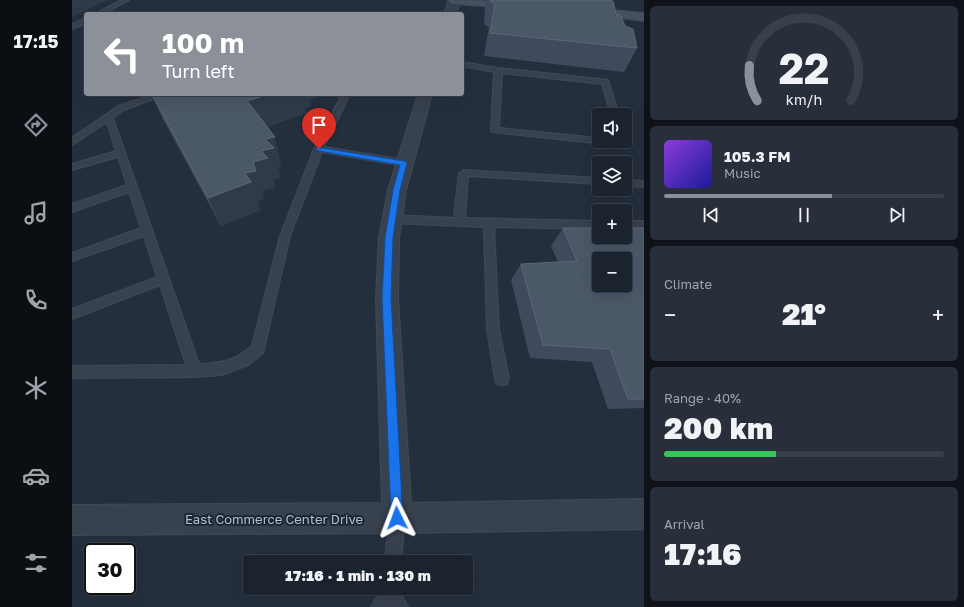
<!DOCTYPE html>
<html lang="en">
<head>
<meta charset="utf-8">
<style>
	body { margin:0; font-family:"Golos Text",sans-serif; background:#282f3a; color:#f1f3f6; height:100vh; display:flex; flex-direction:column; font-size:15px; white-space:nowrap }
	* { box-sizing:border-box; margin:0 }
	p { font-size:13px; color:#a0a4aa }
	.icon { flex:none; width:22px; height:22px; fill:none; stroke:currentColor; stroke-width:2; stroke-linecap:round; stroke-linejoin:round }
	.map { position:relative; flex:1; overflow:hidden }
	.sheet { display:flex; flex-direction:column; gap:6px; padding:6px; background:#0f1319; width:320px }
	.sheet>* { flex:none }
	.guide { position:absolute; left:12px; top:12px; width:380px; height:84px; border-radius:4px; box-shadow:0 4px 16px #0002,0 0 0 1px #39404a; background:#8c9099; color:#fff; overflow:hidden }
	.tools { position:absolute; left:520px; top:108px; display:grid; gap:8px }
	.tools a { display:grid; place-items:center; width:40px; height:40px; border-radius:4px; background:#1b232e; box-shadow:0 4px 16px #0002,0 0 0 1px #39404a; font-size:20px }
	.speed { position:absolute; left:12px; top:543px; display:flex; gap:8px; font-size:20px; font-weight:700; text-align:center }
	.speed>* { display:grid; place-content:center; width:52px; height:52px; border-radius:50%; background:#1b232e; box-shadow:0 4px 16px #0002,0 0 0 1px #39404a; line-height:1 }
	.speed .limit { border:2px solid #111; border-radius:6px; background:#fff; color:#111 }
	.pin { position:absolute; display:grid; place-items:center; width:34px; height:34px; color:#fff; margin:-41px -17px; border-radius:50% 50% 50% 0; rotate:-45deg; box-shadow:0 0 4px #0007 }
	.pin .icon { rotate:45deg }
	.me { position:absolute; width:44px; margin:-22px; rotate:357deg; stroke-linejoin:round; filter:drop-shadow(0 0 3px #0008) }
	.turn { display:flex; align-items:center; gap:14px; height:84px; padding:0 12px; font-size:18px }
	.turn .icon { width:52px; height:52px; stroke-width:2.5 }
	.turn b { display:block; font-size:28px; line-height:34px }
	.big { font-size:30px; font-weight:800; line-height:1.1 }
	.sheet .card { flex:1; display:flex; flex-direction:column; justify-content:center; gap:6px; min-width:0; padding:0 14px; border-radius:6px; background:#282f3a }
	.sheet .dial { align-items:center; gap:0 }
	.dial svg { height:104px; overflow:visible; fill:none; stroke:#39404a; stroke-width:7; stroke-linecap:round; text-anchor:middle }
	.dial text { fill:#f1f3f6; stroke:none }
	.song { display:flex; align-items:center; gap:12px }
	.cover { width:48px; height:48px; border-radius:6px; background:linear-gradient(135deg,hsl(270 70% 55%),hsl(240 70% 35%)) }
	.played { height:4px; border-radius:2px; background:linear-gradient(90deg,#8c9099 60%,#39404a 60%) }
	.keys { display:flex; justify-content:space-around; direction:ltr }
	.heat { display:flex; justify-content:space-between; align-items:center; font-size:22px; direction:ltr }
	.charge { height:6px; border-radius:3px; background:linear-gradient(90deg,#34c759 40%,#39404a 0) }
	.trip { position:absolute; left:171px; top:555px; width:230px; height:40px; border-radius:4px; background:#1b232e; box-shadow:0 4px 16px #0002,0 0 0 1px #39404a; font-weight:800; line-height:40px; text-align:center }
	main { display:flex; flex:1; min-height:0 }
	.dock { display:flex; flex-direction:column; width:72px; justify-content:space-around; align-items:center; background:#0b0e12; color:#a0a4aa }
	.dock .icon { width:28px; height:28px }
	.dock .current { color:#8c9099 }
	.dock b { font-size:18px; color:#f1f3f6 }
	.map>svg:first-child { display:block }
</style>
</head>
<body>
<main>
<nav class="dock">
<b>17:15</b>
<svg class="icon current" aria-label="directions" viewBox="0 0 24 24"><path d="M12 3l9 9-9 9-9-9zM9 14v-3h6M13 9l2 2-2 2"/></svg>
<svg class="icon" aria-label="music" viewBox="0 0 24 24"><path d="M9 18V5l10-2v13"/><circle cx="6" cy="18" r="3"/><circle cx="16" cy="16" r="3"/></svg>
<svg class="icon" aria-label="phone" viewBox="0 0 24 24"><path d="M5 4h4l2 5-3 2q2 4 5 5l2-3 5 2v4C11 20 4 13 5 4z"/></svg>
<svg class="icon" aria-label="climate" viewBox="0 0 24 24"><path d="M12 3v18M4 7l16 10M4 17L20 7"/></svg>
<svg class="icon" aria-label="car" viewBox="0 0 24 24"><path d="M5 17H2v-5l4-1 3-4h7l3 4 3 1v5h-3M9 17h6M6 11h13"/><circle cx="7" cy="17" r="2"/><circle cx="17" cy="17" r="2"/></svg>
<svg class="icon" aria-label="filters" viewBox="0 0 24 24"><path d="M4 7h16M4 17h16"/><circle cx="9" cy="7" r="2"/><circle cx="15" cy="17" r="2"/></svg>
</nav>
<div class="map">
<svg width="572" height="607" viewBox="0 0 572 607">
	<rect width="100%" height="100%" fill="#242f3e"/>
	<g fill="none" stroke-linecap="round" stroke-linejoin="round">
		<defs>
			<path id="lane" d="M49 0H57L31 14H23Z
				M14 18V23L0 29V24Z
				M390 62 426 68 536 80 547 115H539L530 84 430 73 427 128 527 138V141H553V139L555 143 551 146 420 132 419 130 422 72 390 66Z
				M83 94H95L52 110 41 118 127 364C150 363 163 361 180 346L208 236 242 149 270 94H278L252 147 332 160 337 163 332 166 250 152 218 236 192 349 191 353 176 365 150 375 123 377 0 378V366L114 365 88 285 0 319V309L85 277 72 236 0 261V253L69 228 57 192 0 212V204L55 185 46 157 0 170V164L44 151 35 122 0 145V138L46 106Z
				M392 170 527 178V184L396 176 393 218 527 221V229L422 227 427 329 437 379 435 384 430 385 425 384 423 379 415 329 412 227 320 223 316 222 315 219 316 216 320 215 382 218 387 173Z
				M553 180 572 181V187L553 186Z
				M553 221H572V229H553Z
				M325 510 331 512 333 518 329 562H313L317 518 319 512Z
				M310 588H328L327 591 336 607H299Z"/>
			<path id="street" d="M377 0 388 1 384 14H372Z
				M346 94H360L334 190 327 238 326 298 339 503 572 499V529L325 533 0 535V505L310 503 304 298 307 238 316 190Z"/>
			<path id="secondary" d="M377 0 443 2 447 3 449 5 447 7 443 8 382 4 378 3Z
				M516 8 572 13V21L512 13 510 11 512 9Z"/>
		</defs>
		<use href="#lane" stroke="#414a57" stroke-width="2"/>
		<use href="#street" stroke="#414a57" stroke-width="2"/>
		<use href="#secondary" stroke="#414a57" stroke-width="2"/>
		<use href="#lane" fill="#38414e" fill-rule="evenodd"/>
		<use href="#street" fill="#38414e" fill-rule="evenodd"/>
		<use href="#secondary" fill="#465061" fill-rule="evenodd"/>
	</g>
	<path fill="#3f4b5c" d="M415 0H532L544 14 553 26 565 48 552 72 412 56 417 27 412 24 413 7Z
		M79 94 245 98 238 100 239 106 233 108 234 113 195 127 209 166 206 167 209 177 201 179 203 187 190 191 192 199 185 201 188 210 149 226 91 119Z
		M491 228H572V408L536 409 520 362 458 358 439 280 449 264 486 262 479 246Z"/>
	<path fill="#2f3b4b" d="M0 0H35L0 17Z
		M198 94H245V98L238 100 239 106 233 108 234 113 183 131 175 101Z
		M203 137 209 166 206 167 209 177 201 179 203 187 190 191 192 199 185 201 188 210 149 226 136 198 173 173 189 151 193 139Z"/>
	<path fill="#4b5868" stroke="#5c6777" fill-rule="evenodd" d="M418 0H532L541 1 544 14 549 16 553 26 561 29 565 48 418 33 423 4 418 1Z
		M80 94H198L175 101 203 137 193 139 202 148 189 151 196 158 181 162 184 171 173 173 179 182 136 198Z
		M491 228H527V237H553V228H572V399H556L538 349 471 345 449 264 505 261ZM527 259H553V285H527Z"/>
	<path fill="#1a73e8" stroke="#114b97" d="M244 147 332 161 335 163 328 190 321 238 319 298 331 518 329 523 325 524 321 523 319 518 310 298 313 238 321 190 328 165 247 151 244 150Z"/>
	<g text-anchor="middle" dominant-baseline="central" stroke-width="4" stroke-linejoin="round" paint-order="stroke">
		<g font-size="13" fill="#b4bcc9" stroke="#1d2633">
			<text x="202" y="519">East Commerce Center Drive</text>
		</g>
	</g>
</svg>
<div class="tools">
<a><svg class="icon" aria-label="sound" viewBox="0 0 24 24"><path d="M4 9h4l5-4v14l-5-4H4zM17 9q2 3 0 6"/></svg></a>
<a><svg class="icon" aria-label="layers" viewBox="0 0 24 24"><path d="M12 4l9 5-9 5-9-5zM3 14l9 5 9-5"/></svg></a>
<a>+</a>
<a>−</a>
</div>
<div class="speed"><div class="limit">30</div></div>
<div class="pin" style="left:247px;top:149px;background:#d93025"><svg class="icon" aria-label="arrive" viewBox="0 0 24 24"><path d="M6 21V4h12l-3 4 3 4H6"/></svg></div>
<svg class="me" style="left:325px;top:518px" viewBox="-20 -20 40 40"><path d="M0-17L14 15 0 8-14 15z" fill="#1a73e8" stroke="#fff" stroke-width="4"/></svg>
<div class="trip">17:16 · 1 min · 130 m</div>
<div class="guide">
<div class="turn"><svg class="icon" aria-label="left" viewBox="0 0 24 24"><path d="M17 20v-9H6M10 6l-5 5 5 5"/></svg><div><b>100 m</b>Turn left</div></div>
</div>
</div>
<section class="sheet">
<div class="card dial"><svg viewBox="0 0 100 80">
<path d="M14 69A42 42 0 1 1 86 69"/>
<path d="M14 69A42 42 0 0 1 8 42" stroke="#8c9099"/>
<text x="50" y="56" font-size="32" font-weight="700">22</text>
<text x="50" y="72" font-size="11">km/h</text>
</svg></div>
<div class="card">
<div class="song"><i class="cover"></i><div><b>105.3 FM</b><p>Music</p></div></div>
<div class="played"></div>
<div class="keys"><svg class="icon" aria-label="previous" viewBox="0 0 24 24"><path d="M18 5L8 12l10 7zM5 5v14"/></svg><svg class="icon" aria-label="pause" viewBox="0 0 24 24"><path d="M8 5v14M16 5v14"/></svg><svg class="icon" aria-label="next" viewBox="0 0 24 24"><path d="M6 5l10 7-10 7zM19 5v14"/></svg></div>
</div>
<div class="card"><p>Climate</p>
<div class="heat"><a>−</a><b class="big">21°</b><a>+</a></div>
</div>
<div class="card"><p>Range · 40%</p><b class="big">200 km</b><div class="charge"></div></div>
<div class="card"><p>Arrival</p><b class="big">17:16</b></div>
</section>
</main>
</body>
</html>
